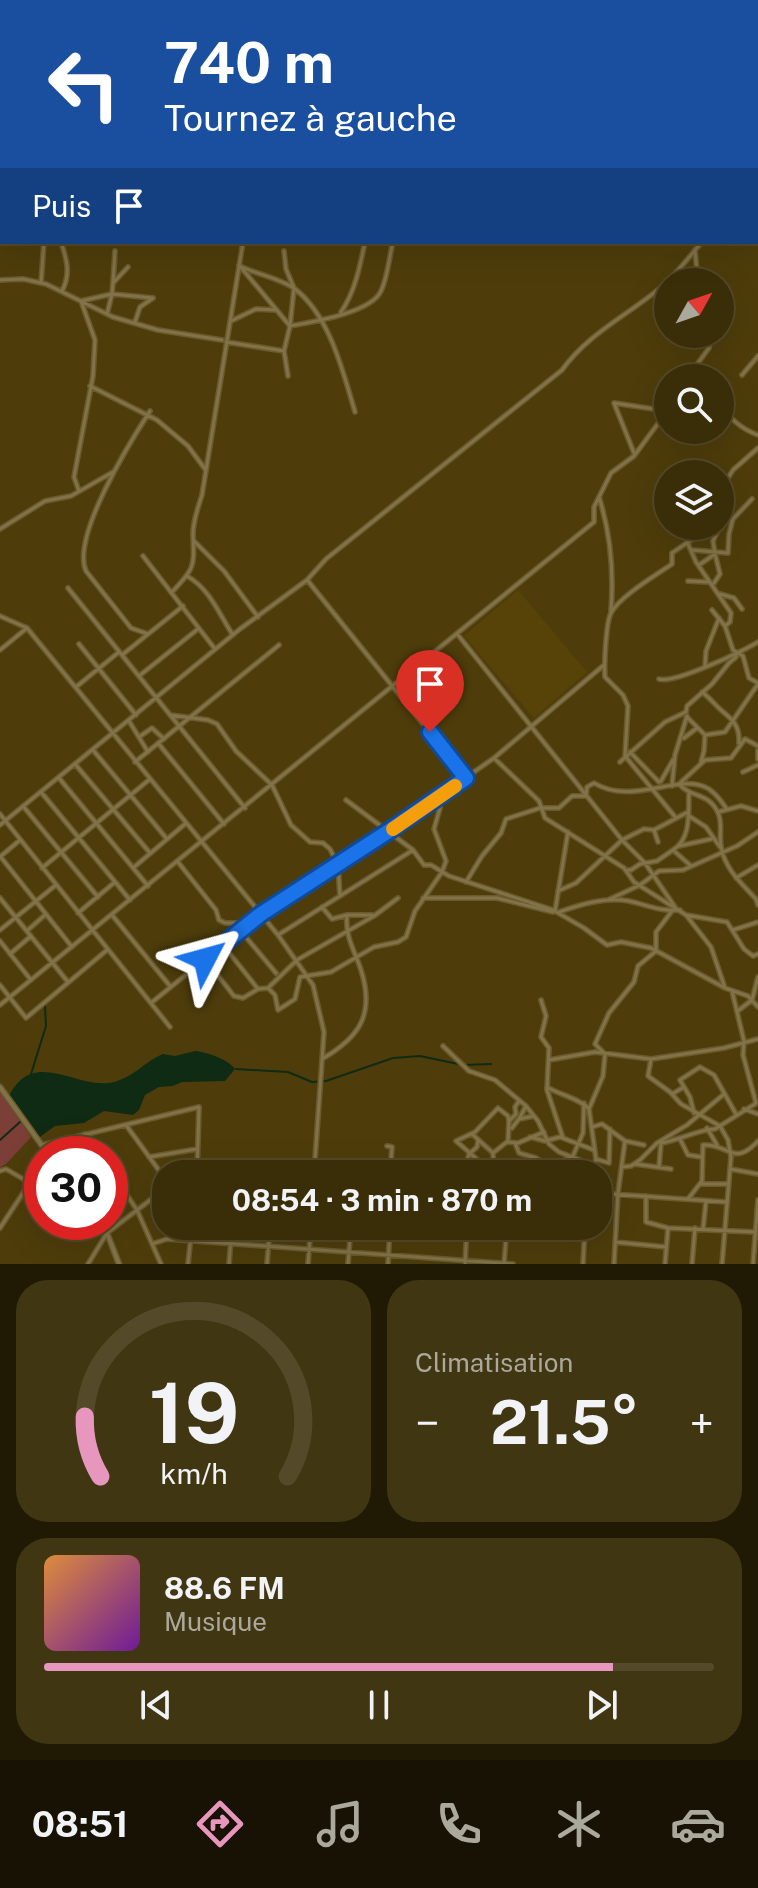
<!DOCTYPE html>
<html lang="fr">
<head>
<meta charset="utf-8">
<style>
	body { margin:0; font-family:"Public Sans",sans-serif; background:#413612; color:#f1f3f6; height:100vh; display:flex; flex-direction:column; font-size:30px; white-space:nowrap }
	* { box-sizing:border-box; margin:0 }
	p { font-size:26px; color:#aba89c }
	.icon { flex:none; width:44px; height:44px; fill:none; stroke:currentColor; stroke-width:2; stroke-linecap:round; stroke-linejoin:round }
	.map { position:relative; height:1264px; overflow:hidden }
	.sheet { display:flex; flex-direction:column; gap:16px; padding:16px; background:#201904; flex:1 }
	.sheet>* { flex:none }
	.guide { position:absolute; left:0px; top:0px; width:758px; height:244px; box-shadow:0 8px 32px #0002,0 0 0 2px #544a29; background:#1a4fa0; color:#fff; overflow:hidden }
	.needle { width:52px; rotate:50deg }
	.tools { position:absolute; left:654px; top:268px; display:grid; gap:16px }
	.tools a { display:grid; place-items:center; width:80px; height:80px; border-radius:50%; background:#3a2e08; box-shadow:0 8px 32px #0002,0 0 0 2px #544a29; font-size:40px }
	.speed { position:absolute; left:24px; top:1136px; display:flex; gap:16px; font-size:40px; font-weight:700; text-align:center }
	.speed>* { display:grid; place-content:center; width:104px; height:104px; border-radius:50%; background:#3a2e08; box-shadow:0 8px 32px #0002,0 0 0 2px #544a29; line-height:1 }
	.speed .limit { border:12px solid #d22; background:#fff; color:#111 }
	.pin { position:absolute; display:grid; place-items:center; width:68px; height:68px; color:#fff; margin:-82px -34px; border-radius:50% 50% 50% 0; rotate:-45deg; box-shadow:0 0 8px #0007 }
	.pin .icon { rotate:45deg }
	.me { position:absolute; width:88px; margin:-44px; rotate:51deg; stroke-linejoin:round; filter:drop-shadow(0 0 6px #0008) }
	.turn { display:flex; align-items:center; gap:28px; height:168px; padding:0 32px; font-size:36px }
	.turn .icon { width:104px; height:104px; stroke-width:2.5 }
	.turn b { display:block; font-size:56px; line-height:68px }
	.then { display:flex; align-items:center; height:76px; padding:0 32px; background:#0003; gap:16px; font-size:30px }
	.big { font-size:60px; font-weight:700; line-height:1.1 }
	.sheet .widget { flex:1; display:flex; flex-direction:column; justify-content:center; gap:12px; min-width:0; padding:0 28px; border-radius:32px; background:#413612 }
	.sheet .dial { align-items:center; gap:0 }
	.dial svg { height:208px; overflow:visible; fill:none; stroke:#544a29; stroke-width:7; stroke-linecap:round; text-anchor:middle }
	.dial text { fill:#f1f3f6; stroke:none }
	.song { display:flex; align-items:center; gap:24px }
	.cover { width:96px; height:96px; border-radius:12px; background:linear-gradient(135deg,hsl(30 70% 55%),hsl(280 70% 35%)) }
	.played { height:8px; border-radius:4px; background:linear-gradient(90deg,#e797bd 85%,#544a29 85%) }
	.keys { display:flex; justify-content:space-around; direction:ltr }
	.heat { display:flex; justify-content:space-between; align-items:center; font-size:44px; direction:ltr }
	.sheet .tiles { flex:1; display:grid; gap:16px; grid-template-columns:1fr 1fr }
	.widget:last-child { grid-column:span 2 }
	.trip { position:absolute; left:152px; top:1160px; width:460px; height:80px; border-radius:32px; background:#3a2e08; box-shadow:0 8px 32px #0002,0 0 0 2px #544a29; font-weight:700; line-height:80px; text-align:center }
	.menu { display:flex; height:128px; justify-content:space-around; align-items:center; background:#171203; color:#aba89c }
	.menu .icon { width:56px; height:56px }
	.menu .selected { color:#e797bd }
	.menu b { font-size:36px; color:#f1f3f6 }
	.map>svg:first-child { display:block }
</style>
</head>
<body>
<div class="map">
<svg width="758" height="1264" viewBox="0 0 758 1264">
	<rect width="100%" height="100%" fill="#4e3d0b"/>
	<path fill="#574307" d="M518 590 587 672 534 718 464 636Z"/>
	<path fill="#7b3f38" d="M0 1092 31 1137 6 1164 0 1167Z"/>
	<path fill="#0f2b14" d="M195 1051C207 1052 229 1060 235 1069L225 1081 182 1082 173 1086 159 1087 145 1095 139 1110 133 1115 104 1111 84 1123 55 1126 37 1139 8 1098C33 1045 76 1091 114 1082 136 1076 145 1061 163 1054L175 1056Z"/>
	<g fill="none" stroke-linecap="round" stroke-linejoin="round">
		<path stroke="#0f2b14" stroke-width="2" d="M236 1069 288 1072 312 1082 326 1081 393 1058 420 1056 463 1065 491 1064
			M31 1074 46 1026 45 1006
			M0 1140 21 1121"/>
		<defs>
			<path id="minor" d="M756 149 758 145
				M0 158 2 154
				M0 184 2 181
				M0 191H2
				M0 219H2
				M61 242C67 260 71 274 62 291
				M695 250 698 282
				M284 251 286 269 294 288 290 326 284 351 288 376
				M239 265 290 326C312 322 371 313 381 291 388 277 389 257 393 242
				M242 267C257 274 284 280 295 289 330 316 343 372 355 412
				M0 280 23 279 46 284 113 317 158 330 222 340
				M41 283 44 242
				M113 283 115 251
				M341 312C355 292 360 266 365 242
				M107 314 112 294 153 298
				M231 321 256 309 276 310
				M135 322 140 307 153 298
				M226 342 284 351
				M742 375 758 356
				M687 378 709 348 711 334
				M90 386 157 420 188 446 205 469
				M720 405C731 419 741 429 758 435
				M634 453 614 403 667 411
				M79 491 74 477 93 376 95 340 81 301 112 294 113 283 128 267
				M720 491 733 470 758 448
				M599 497C611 535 614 572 611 611
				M720 525 733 519 752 499
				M0 529 45 501 71 496 113 472
				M703 532 717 526
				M194 541 224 571 258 617
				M688 544 696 562 731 613 730 622 725 626
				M692 550 728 553 729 534 733 519
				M143 556 215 649
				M699 565 715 554 713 541 721 524
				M187 576C210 589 219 614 233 635
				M308 581 466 778
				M688 581 708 582
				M714 583 720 574 715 554
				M68 588 245 808
				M172 592C196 567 194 566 193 534 193 521 198 507 202 495L243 242
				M720 594 734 598 742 609
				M712 610 725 626 733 650 743 656 749 678 758 683
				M0 616 27 628 278 935 313 985 324 1032 314 1174
				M148 634 131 628 86 571C71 537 130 442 150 411
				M458 635 622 840 645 863 675 907
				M79 644 136 715
				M0 650 27 628
				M122 655 183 606
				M705 666 706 651 719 618
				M139 676 198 629
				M659 679C674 684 741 652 758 642
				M76 687 119 652
				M702 692C710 698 714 704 721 710 733 720 740 726 739 743
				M170 715 208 720 217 724 236 751 272 785 291 825 310 842 323 843 330 849 338 865 340 896
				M687 717 705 735 725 732 758 684
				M129 721 148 752
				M139 737 152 728 164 739
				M684 738 697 728
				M158 743 224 824
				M758 746 745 739 731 758 705 760 679 784C690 798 709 792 718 813 723 823 719 835 721 846 724 868 742 884 756 899L758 905
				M93 750 167 839
				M758 750V759
				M630 752 659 782
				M494 758 539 801 545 818 624 868 634 882 686 915 711 947 725 988
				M135 762 279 645
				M620 762 665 722 686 712 687 706 712 684 729 663 736 657V654
				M701 762 704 751 705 735
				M75 764 150 853
				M743 772 758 765
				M59 778 148 886
				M661 781 673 760
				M672 786 675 755 687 716
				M41 792 130 900
				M689 793C688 812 692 838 673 850L691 866
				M346 800 413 850 424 865H431L449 876 553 910 584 928 607 945 621 942 651 948 725 988 748 996 758 1007
				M23 806 98 897
				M718 812 741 806 758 811
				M0 814 170 1027
				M689 816 706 827 720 847
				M676 818 625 756 628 706 623 695 605 677C604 665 606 622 611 613 619 597 656 575 672 564V553L703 532 705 526
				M0 825 240 629 307 580 326 559 562 370C588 334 626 316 659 289 676 275 688 258 702 242
				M654 830 658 842
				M679 846 711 839
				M0 856 72 947
				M1 856 20 840
				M178 862 216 910 219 920 225 923H246
				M42 868 150 779
				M133 868 185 824
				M628 870H631L640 864 657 861 673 850
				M736 878 758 865
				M466 882 482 856 501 833 506 819 540 808H559L572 796H586L587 787 594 783C633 807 680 771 709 789 716 794 722 802 726 808
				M558 891 576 883 622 840 644 829 654 830 688 812
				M0 898 68 982
				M423 898H497L553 912
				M608 900 640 885 659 871 683 870 737 846 758 832
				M322 907 332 919 347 915H372
				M555 911 568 832
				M559 912C582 904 605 897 629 901 647 905 661 912 680 910
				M78 913 115 882
				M112 915 170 986
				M686 915 727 922 744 949 753 956 758 954
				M0 930 56 885
				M28 930 46 914
				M240 930 276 973
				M733 930 758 922
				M278 935 413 850
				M0 941 31 980
				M223 945 258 989
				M10 954 31 936
				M205 959 234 996 243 998 258 989 268 988 297 960 374 916 398 898
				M0 985 26 1018 107 950
				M268 988 275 995 278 1010 295 999 300 977 331 972 374 947 398 942 406 937 415 911 442 872 446 861 434 829 440 808V796
				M732 991 744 1041 743 1055 756 1103
				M541 1000 546 1016 541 1037 549 1048 547 1090 563 1138
				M151 1003 261 914 389 831 494 758 604 665
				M0 1005 594 522V507L611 473 634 456 668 410
				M739 1010 752 1000 758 977
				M443 1046 469 1071 495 1080 526 1106 538 1121 549 1144 559 1152 582 1161 591 1174
				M322 1059C360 1037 375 1014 361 970 354 949 345 937 347 915
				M651 1059 648 1076 670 1092 681 1104 720 1126 728 1140 731 1157 722 1264
				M549 1060 595 1052 651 1059 724 1048 758 1039
				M547 1087C560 1095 579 1098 589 1109L596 1159 591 1174
				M672 1094 684 1087
				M589 1109 603 1076 605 1054 595 1044 609 1013 634 982 638 966 656 951V932L672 911
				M744 1109 758 1114
				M694 1113 690 1097 680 1080 700 1067 714 1075 736 1114
				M519 1119 526 1106
				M126 1125 166 1180
				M592 1127 602 1124 625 1141 644 1145
				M512 1128 519 1119 534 1116
				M707 1128 717 1145
				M85 1134 99 1154
				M472 1134 493 1153 494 1174
				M530 1137 545 1141 560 1137 594 1150
				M680 1139 688 1155 701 1157
				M507 1142 518 1143 544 1132
				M515 1143 519 1153 536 1158 560 1174
				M661 1143C677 1141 703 1128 715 1129L755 1104
				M42 1145 199 1107 197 1174
				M387 1146 392 1147 390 1174
				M493 1153 508 1141 509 1121 516 1114 515 1107 519 1101
				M149 1157 197 1149
				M596 1159 609 1163 610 1129
				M635 1164 671 1169
				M622 1167 631 1166 640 1160 657 1143 687 1125 724 1094
				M659 1167 661 1143
				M730 1169 758 1174
				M110 1170 137 1210 161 1264
				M0 1171 6 1169 42 1190
				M185 1174 198 1164 306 1174
				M464 1174 469 1154 477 1147 478 1141
				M493 1174C480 1162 469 1152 456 1141L475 1132 498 1108 508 1116 509 1121
				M556 1174 562 1170 566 1159 572 1158 583 1133 584 1103
				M701 1184H729
				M598 1193 726 1202
				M646 1196V1222L668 1228 755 1232
				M688 1199 702 1181 703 1145C729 1143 733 1168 758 1141
				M484 1226 585 1230
				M0 1228 42 1164
				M703 1229 706 1201
				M615 1242 666 1247
				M152 1244 167 1239 513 1264
				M88 1264 107 1233 166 1188
				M188 1264 192 1226
				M229 1264 232 1226
				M267 1264 270 1226
				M308 1264 311 1226
				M348 1264 351 1226
				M388 1264 390 1226
				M465 1264 467 1226
				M504 1264 507 1226
				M583 1264 585 1226
				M614 1264 618 1193 625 1141
				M665 1264 668 1228
				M692 1264 695 1228
				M753 1264 758 1200"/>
			<path id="tertiary" d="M0 1087 48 1154
				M98 1222 107 1233 119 1264"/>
		</defs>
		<use href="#minor" stroke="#6a5a2c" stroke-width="6"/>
		<use href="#tertiary" stroke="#6a5a2c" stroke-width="7"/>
		<use href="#minor" stroke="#827249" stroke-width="3"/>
		<use href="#tertiary" stroke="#827249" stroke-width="4"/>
	</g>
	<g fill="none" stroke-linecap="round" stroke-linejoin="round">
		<defs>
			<path id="route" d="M205 959 261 914 389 831 466 778 430 732"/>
		</defs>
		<use href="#route" stroke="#114b97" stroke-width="20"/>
		<use href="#route" stroke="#1a73e8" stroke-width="14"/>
		<path stroke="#f59e0b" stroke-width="14" d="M393 829 455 786"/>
	</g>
</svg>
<div class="tools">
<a><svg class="needle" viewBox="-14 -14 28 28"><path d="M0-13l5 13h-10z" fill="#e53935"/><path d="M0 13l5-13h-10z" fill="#aba89c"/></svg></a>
<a><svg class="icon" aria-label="search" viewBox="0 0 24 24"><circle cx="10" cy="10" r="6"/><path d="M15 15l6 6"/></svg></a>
<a><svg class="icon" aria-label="layers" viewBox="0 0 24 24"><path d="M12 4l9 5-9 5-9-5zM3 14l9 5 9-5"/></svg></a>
</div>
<div class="speed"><div class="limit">30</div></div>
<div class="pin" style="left:430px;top:732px;background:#d93025"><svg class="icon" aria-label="arrive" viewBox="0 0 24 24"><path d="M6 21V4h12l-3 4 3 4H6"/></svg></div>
<svg class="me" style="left:205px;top:959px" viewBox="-20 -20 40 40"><path d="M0-17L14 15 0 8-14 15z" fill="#1a73e8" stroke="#fff" stroke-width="4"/></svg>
<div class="trip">08:54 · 3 min · 870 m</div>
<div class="guide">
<div class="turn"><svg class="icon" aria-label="left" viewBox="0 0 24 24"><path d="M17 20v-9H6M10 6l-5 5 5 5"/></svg><div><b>740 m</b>Tournez à gauche</div></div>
<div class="then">Puis<svg class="icon" aria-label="arrive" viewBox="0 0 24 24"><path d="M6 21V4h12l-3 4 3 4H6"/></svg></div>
</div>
</div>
<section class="sheet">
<div class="tiles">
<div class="widget dial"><svg viewBox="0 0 100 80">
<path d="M14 69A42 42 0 1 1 86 69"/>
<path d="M14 69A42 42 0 0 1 8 46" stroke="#e797bd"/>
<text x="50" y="56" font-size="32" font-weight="700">19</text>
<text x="50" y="72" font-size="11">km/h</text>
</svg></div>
<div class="widget"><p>Climatisation</p>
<div class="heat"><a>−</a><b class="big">21.5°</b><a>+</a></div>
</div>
<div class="widget">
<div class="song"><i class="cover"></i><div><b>88.6 FM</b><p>Musique</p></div></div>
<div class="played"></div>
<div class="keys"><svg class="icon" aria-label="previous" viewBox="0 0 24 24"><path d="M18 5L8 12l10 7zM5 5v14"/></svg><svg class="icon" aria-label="pause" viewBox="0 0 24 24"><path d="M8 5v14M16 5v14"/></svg><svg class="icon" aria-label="next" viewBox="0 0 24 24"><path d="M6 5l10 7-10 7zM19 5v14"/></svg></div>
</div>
</div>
</section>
<nav class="menu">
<b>08:51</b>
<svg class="icon selected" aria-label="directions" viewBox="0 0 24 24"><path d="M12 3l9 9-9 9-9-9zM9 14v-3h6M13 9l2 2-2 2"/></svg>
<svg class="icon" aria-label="music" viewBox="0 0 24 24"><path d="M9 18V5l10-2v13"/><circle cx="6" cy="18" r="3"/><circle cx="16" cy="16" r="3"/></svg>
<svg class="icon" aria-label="phone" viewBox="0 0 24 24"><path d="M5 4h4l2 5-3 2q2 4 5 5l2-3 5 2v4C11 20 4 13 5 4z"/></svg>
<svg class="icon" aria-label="climate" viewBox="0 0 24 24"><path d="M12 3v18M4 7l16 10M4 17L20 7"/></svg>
<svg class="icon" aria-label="car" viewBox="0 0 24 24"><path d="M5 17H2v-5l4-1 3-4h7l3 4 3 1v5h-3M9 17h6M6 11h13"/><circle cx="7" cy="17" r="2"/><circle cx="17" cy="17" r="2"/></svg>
</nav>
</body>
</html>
